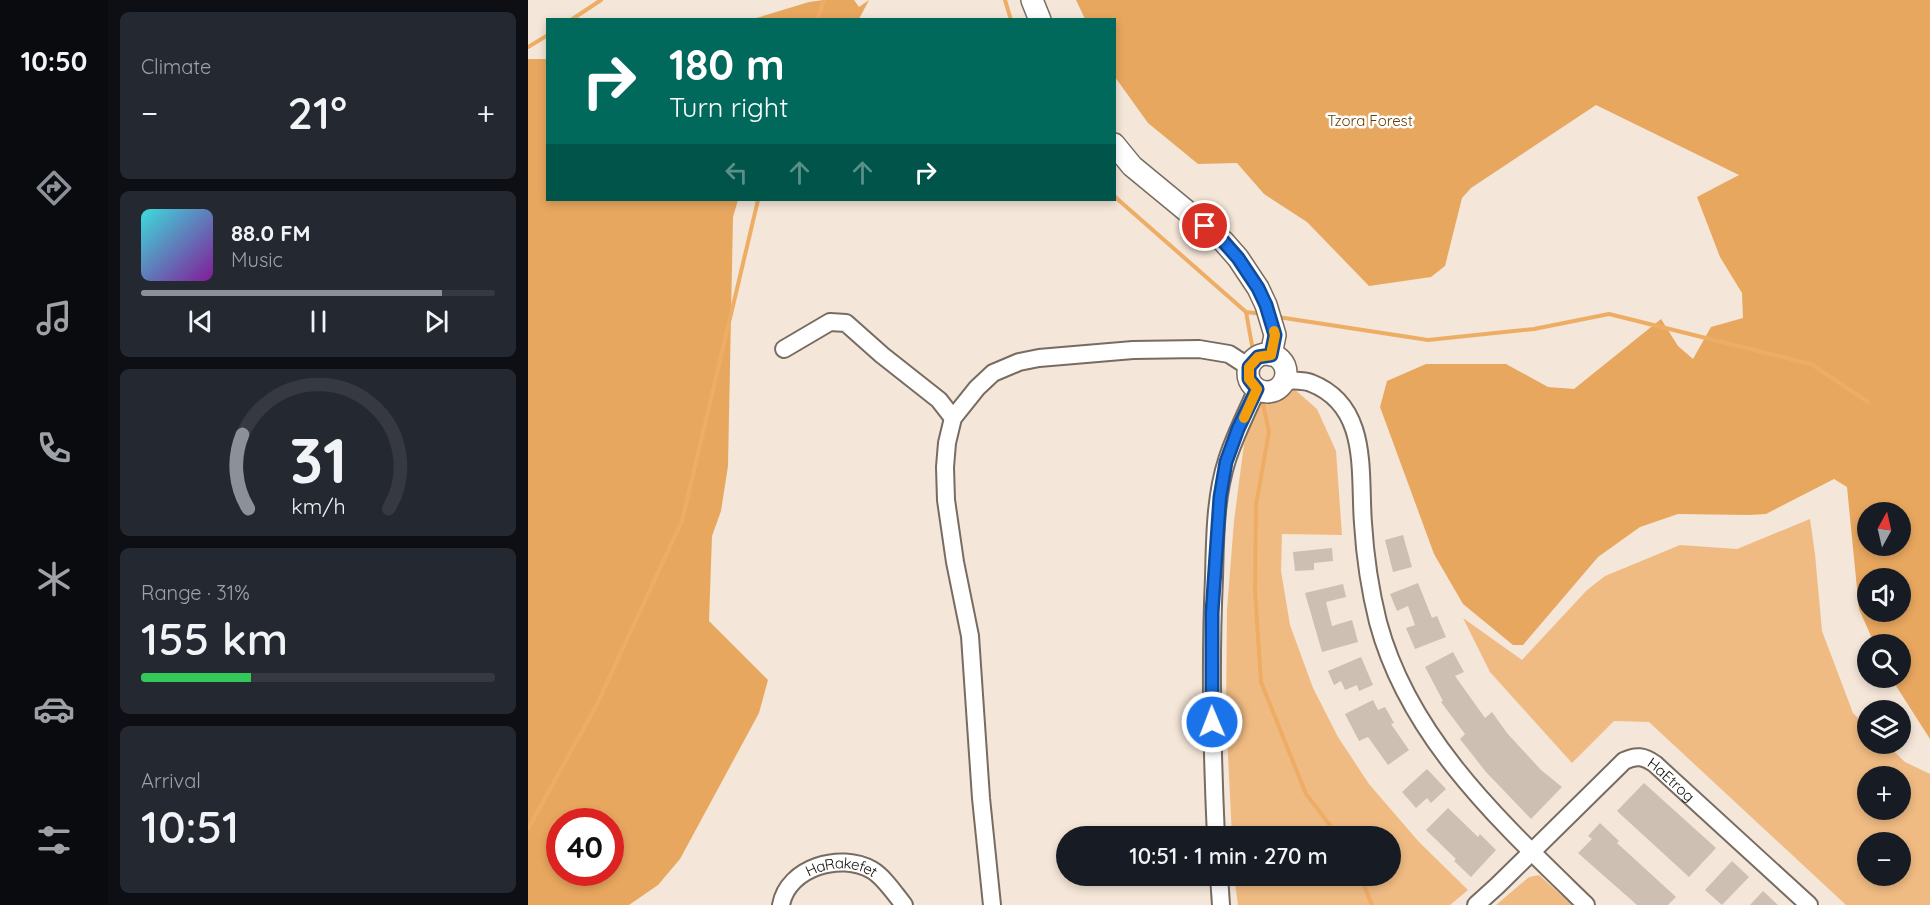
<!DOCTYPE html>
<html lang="en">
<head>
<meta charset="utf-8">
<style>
	body { margin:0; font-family:Quicksand,sans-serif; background:#242831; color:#f1f3f6; height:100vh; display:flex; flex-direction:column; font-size:22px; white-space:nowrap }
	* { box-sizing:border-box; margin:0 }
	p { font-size:20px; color:#9ea1a6 }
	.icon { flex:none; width:33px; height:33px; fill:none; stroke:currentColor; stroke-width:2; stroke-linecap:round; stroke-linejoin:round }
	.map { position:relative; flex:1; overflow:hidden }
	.details { display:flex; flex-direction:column; gap:12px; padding:12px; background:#0d0f14; width:420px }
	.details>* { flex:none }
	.top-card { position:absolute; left:18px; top:18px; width:570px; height:183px; border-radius:0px; box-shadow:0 3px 9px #0003; background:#00695c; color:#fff; overflow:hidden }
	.needle { width:39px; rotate:8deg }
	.buttons { position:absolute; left:1329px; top:502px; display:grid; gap:12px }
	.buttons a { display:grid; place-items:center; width:54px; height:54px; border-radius:50%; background:#171b24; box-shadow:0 3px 9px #0003; font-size:30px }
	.speed { position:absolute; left:18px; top:808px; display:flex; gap:12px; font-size:30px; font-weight:700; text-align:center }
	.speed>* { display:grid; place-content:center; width:78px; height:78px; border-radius:50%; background:#171b24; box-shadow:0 3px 9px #0003; line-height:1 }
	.speed .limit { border:9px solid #d22; background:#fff; color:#111 }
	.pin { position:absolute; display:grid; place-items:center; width:51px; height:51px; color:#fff; margin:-26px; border:3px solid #fff; border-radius:50%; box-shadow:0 2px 6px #0007 }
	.me { position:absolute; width:66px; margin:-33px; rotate:359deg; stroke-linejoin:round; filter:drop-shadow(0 0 4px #0008) }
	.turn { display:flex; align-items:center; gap:21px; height:126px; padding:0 24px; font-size:27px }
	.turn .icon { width:78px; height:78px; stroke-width:2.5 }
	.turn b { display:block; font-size:42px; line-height:51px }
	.lanes { display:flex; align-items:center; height:57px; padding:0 24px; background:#0003; justify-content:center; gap:30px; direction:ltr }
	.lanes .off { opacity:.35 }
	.big { font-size:45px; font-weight:600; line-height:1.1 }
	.details .widget { flex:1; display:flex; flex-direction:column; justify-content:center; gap:9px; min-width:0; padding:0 21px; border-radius:9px; background:#242831 }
	.details .dial { align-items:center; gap:0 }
	.dial svg { height:156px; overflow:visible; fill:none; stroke:#363941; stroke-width:7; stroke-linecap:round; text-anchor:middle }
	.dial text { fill:#f1f3f6; stroke:none }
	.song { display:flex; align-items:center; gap:18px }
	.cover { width:72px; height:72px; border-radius:9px; background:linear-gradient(135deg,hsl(180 70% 55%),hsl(290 70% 35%)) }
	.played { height:6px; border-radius:3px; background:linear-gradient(90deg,#8c9099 85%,#363941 85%) }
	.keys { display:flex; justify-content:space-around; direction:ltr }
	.heat { display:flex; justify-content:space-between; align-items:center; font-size:33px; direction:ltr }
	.charge { height:9px; border-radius:4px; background:linear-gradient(90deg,#34c759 31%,#363941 0) }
	.trip { position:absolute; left:528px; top:826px; width:345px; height:60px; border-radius:30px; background:#171b24; box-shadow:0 3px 9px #0003; font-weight:600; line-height:60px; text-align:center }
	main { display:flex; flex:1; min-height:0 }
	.tab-bar { display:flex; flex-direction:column; width:108px; justify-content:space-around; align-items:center; background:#090b0e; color:#9ea1a6 }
	.tab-bar .icon { width:42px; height:42px }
	.tab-bar .on { color:#8c9099 }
	.tab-bar b { font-size:27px; color:#f1f3f6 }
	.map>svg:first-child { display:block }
</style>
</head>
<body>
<main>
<nav class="tab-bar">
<b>10:50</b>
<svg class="icon on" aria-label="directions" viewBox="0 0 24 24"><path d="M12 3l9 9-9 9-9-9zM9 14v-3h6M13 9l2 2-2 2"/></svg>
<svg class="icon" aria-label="music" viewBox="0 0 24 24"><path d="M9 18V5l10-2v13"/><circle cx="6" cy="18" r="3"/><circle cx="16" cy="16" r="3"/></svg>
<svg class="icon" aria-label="phone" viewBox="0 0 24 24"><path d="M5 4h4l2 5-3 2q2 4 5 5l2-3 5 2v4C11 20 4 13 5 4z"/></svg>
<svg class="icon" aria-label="climate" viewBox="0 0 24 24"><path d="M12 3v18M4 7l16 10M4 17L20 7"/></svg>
<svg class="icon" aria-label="car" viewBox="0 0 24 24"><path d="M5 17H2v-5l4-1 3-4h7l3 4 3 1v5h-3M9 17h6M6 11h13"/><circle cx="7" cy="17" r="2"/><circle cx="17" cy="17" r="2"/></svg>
<svg class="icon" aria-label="filters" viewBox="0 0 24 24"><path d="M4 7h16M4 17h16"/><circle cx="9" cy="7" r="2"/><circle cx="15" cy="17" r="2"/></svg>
</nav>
<section class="details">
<div class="widget"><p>Climate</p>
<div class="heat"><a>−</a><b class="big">21°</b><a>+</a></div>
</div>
<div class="widget">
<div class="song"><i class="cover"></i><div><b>88.0 FM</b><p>Music</p></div></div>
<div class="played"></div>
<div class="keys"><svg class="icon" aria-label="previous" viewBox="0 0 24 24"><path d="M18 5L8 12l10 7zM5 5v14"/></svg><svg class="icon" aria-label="pause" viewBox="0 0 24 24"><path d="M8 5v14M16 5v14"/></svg><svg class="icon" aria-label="next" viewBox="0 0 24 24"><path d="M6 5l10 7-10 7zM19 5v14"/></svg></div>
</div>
<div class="widget dial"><svg viewBox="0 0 100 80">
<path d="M14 69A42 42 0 1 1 86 69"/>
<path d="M14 69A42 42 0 0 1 11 31" stroke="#8c9099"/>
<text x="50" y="56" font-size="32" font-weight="700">31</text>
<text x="50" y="72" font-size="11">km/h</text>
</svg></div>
<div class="widget"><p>Range · 31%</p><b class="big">155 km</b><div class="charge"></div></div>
<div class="widget"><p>Arrival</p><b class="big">10:51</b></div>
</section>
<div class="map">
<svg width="1402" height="905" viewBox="0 0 1402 905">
	<rect width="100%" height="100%" fill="#f4e6d8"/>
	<path fill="#f0bb83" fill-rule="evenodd" d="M765 388 789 409 808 451 814 535 754 534 753 571 762 625 785 688 810 737 841 784 891 842 940 890 922 905H710L706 876H862V837H704L698 715 699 610 706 521 716 444 728 404Z
		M1282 519 1287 554 1294 631 1325 713 1339 727 1340 744H1358L1377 762 1402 774V905H1318L1121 722 1086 721 1044 763 962 672 935 618 994 660 1059 590 1077 576 1152 545 1209 549ZM1340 777H1372V810H1340ZM1340 843H1372V876H1340Z
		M1011 875 1044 905H968L1001 877Z"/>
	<path fill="#e8a75f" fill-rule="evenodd" d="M296 0H326L331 7 341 0 331 19H225L281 2Z
		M548 0H1402V739L1363 678H1372V645H1347L1331 609 1319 487 1306 479 1238 514 1221 515 1150 514 1112 527 1070 557 995 645H985L935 604 906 554 852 407 859 381 898 364H978L1020 387 1046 389 1133 319 1150 346 1165 359 1183 327 1215 318 1214 293 1192 257 1169 197 1211 175 1068 105 943 188 934 198 917 266 903 277 841 286 779 222 736 194 709 163 670 164 620 123 587 77 586 20 557 19ZM1340 513H1372V546H1340ZM1340 579H1372V612H1340Z
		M0 59H19L20 200H210L205 217 200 466 193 511 184 536 181 621 240 680 231 713 152 859 130 885 101 905H0ZM32 822H82V873H32Z"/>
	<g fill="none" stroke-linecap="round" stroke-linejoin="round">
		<path stroke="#eead65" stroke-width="4" d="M477 0 483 20
			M43 20 73 0
			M289 20 296 0
			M0 47 20 35
			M586 196 718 312 731 384
			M718 312 734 314
			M750 317 900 340 1006 329 1081 314 1283 364 1340 402
			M733 395 741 432 728 505 727 591 733 682 778 794 811 837
			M0 829 69 704 154 521 230 200
			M832 876 844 905"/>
	</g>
	<path fill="#cdbfb2" d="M875 535 884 567 865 572 857 540Z
		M804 548 805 561 786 563V570L767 571 765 552Z
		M890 583 904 618 909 616 918 637 887 649 878 628 887 625 880 606 869 611 862 594Z
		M815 584 818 597 798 602 804 626 824 620 830 642 794 652 777 593Z
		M925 652 936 672 927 676 957 718 964 712 979 733 1013 770 1034 787 1003 819 958 772 932 739 937 734 913 702 915 701 897 667Z
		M833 657 845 685 831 691 829 685 817 690 813 681 806 685 800 671Z
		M845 700 850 710 857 707 866 723 863 724 881 750 860 765 840 737 831 741 817 714Z
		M899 769 918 789 903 803 899 798 888 808 874 792Z
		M1116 783 1188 848 1161 877 1089 811Z
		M920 808 950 837 952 834 968 850 943 877 926 861 928 859 898 830Z
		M1072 823 1091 841 1089 843 1148 897 1140 905H1109L1050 853 1064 839 1060 836Z
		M1204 861 1221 877 1194 905 1177 890Z
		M1235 891 1250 905H1222Z"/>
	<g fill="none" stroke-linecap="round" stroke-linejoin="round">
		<defs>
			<g id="minor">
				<path d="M256 349 302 322 318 323 354 355 411 400 425 418"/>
				<path d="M756 380C764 381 776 380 783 383 842 406 831 473 835 523 837 556 842 590 850 622 881 739 974 823 1058 905"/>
				<path d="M688 837C684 750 682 664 686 578 687 539 687 497 699 460 707 435 719 412 729 389"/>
				<path d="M691 876 693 905"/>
				<path id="s1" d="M253 905C260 867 313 852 344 870 356 877 367 894 376 905"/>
				<path d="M464 905 453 798 442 636 427 562 418 500 417 467 419 443 425 418 449 388 465 373 491 362 511 358 605 350 671 349 701 354 721 367"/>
				<path id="s2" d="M948 905 969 886 1096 761C1108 755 1116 756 1127 764L1281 905"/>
			</g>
			<path id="major" d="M504 0 512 20
				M586 144 604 166 695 241 710 258 730 288 738 305 747 335 743 355
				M720 373a19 19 0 1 1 38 0a19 19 0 1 1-38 0Z"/>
		</defs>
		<use href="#minor" stroke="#786c60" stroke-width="20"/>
		<use href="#major" stroke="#786c60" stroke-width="24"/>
		<use href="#minor" stroke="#fff" stroke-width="16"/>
		<use href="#major" stroke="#fff" stroke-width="21"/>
	</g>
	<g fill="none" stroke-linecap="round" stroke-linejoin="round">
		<defs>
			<path id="route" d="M677 226 695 241 710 258 730 288 738 305 747 335 743 355 730 357 721 367V379L729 389 710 429 698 462 692 497 684 613V722"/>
		</defs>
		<use href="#route" stroke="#114b97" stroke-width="15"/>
		<use href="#route" stroke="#1a73e8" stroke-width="10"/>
		<path stroke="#f59e0b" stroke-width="10" d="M716 418 729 389 721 379V367L730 357 743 355 747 335 746 331"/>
	</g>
	<g text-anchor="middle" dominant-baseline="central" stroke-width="5" stroke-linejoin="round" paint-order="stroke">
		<g font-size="15" fill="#673d00" stroke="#fff">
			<text x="842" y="120">Tzora Forest</text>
		</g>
		<g font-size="15" fill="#120d09" stroke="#fff">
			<text stroke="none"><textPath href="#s2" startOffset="262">HaEtrog</textPath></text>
			<text stroke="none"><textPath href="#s1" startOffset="80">HaRakefet</textPath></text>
		</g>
	</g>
</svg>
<div class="buttons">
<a><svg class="needle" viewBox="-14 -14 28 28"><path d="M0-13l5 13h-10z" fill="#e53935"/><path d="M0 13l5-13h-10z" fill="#9ea1a6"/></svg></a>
<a><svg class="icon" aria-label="sound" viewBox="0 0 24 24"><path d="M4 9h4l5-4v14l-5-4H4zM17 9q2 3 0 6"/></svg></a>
<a><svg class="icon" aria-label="search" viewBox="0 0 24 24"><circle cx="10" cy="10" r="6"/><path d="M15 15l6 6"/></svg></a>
<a><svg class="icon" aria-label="layers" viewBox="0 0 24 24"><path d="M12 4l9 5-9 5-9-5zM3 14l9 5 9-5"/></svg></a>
<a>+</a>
<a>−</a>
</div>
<div class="speed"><div class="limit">40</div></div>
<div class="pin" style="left:677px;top:226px;background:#d93025"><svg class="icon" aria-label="arrive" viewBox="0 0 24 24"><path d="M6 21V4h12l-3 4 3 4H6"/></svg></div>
<svg class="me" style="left:684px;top:722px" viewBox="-20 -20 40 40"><circle r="17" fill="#1a73e8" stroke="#fff" stroke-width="3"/><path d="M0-11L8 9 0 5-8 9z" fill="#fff"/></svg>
<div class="trip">10:51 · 1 min · 270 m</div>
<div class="top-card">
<div class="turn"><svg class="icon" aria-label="right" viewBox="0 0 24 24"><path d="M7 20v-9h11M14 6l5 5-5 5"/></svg><div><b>180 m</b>Turn right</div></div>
<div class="lanes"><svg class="icon off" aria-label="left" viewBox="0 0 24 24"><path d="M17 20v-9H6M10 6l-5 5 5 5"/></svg><svg class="icon off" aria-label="ahead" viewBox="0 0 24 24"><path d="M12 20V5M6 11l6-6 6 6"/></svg><svg class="icon off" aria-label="ahead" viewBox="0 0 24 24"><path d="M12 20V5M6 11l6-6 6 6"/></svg><svg class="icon" aria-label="right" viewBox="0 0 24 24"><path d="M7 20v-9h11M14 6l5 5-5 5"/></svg></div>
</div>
</div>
</main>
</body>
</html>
